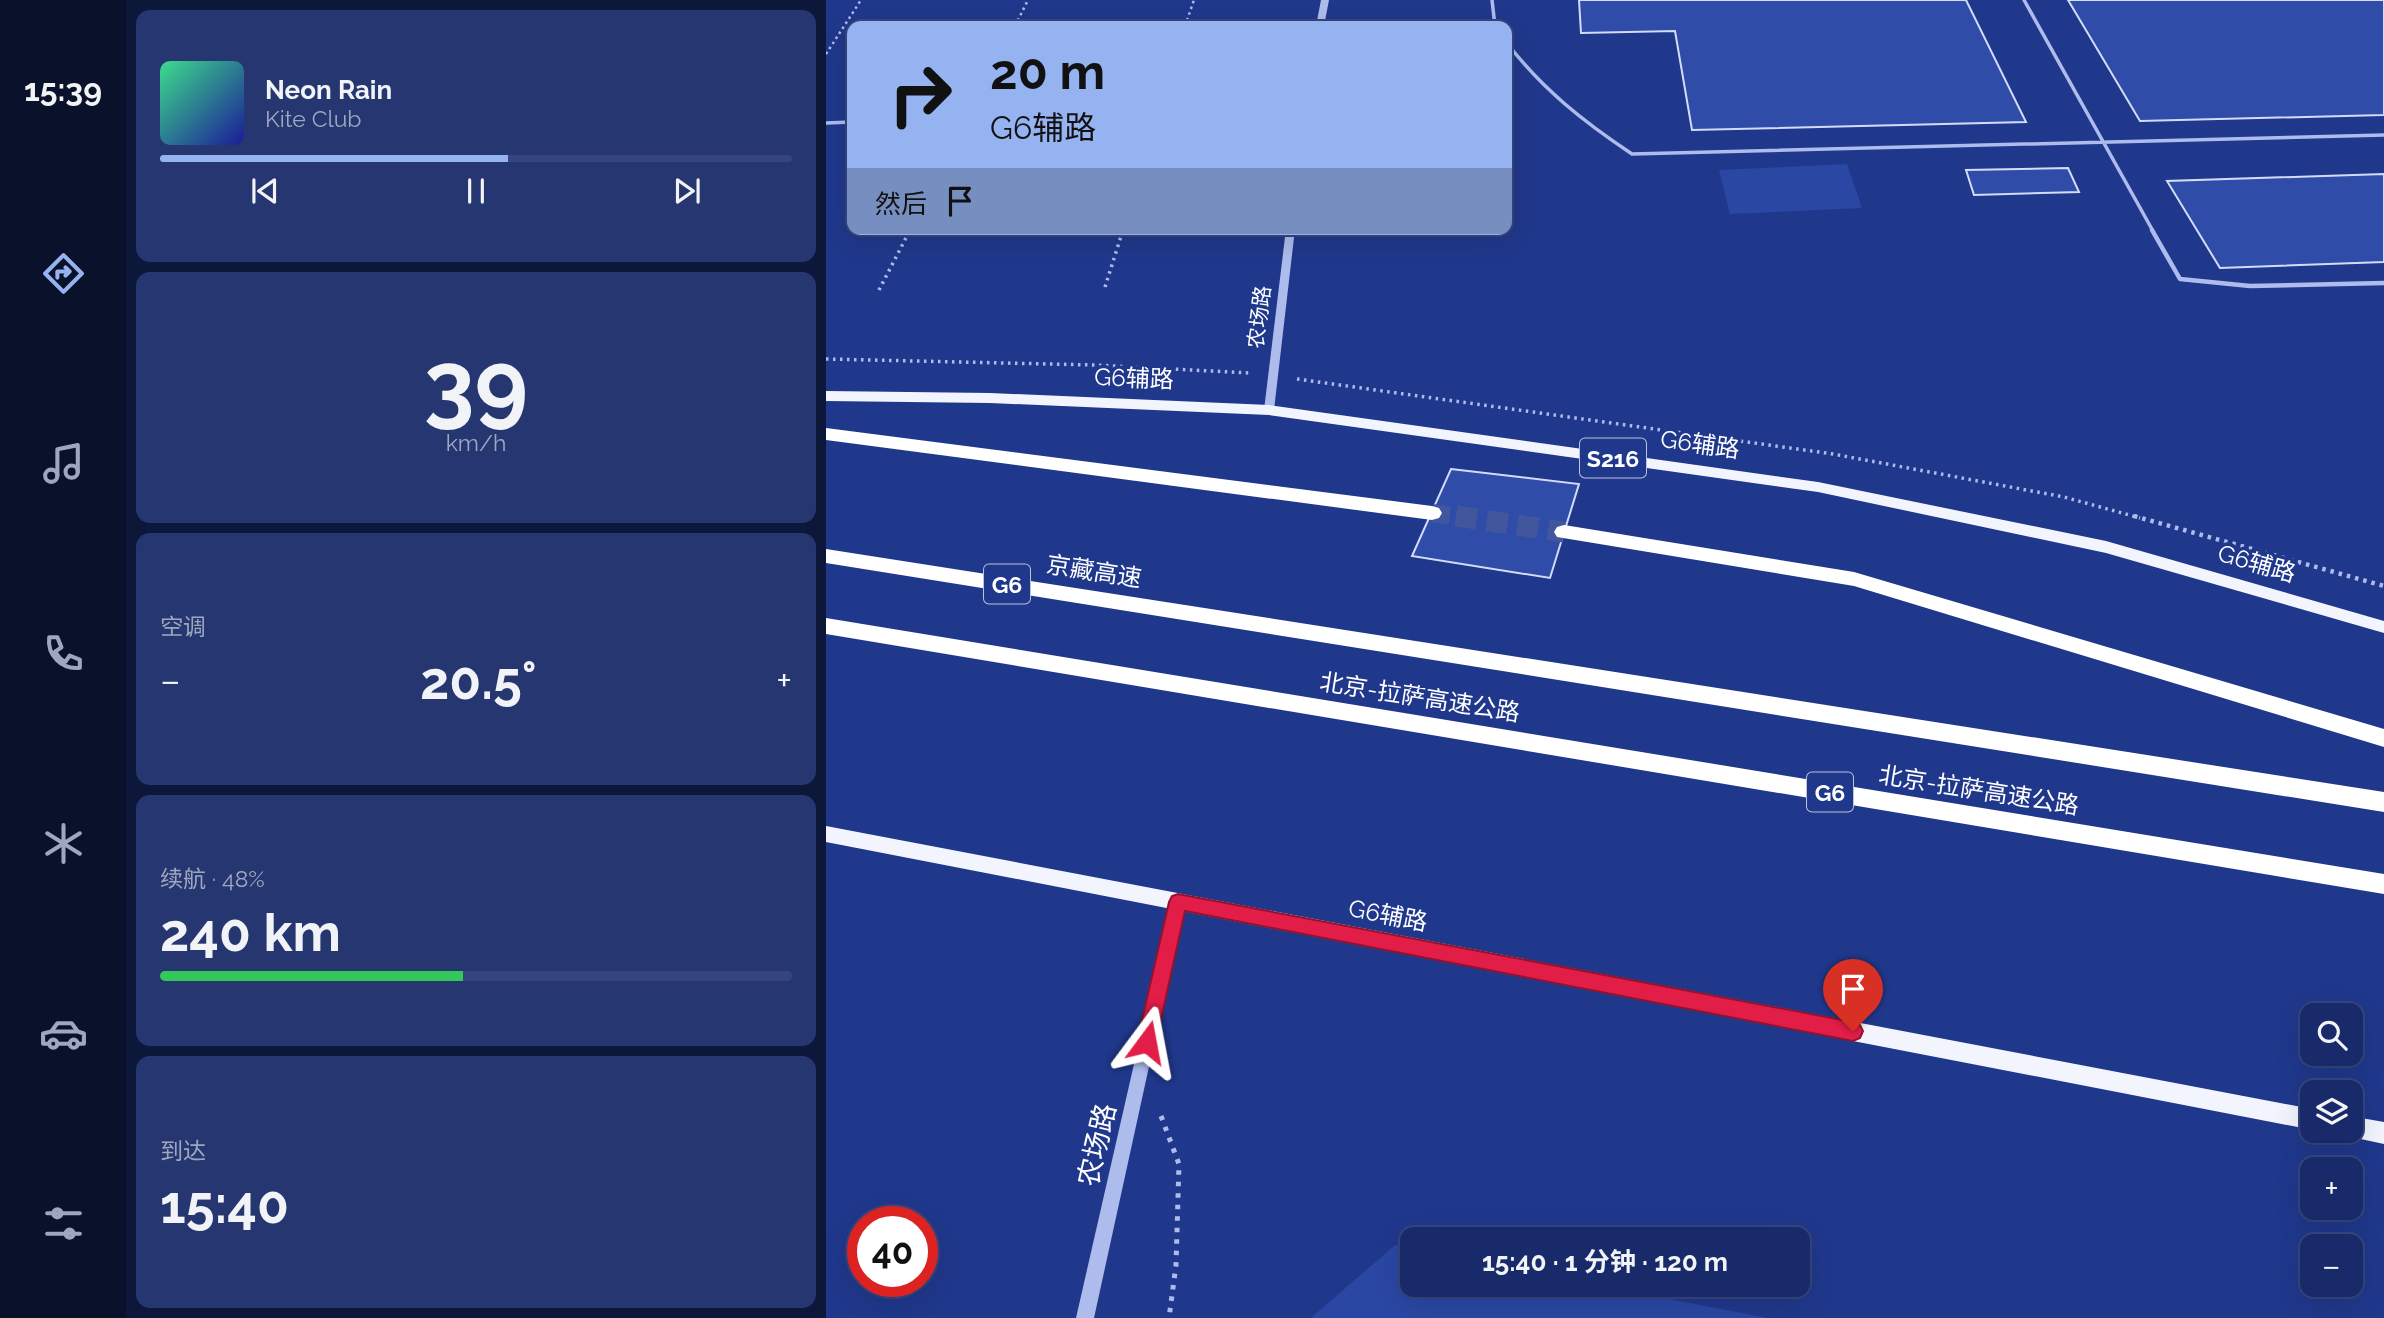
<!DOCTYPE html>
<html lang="zh">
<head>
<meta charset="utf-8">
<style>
	body { margin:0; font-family:Raleway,"Noto Sans SC",sans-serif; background:#253671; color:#f1f3f6; height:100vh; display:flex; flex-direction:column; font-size:26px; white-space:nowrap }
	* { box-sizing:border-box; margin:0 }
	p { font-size:23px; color:#9fa7c0 }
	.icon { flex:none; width:38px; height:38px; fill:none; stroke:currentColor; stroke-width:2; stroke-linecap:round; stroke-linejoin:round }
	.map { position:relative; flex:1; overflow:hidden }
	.drawer { display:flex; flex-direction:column; gap:10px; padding:10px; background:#0d173a; width:700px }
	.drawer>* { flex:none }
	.top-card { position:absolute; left:21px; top:21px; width:665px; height:214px; border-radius:14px; box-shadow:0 7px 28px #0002,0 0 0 2px #36467d; background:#95b2f1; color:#111; overflow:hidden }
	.buttons { position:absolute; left:1474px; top:1003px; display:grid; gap:14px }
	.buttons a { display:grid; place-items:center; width:63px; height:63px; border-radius:14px; background:#182a69; box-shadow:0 7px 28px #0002,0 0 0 2px #36467d; font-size:35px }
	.speed { position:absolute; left:21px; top:1206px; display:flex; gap:14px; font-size:35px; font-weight:700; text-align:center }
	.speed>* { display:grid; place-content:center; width:91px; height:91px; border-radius:50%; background:#182a69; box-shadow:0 7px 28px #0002,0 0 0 2px #36467d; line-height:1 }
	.speed .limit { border:10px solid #d22; background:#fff; color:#111 }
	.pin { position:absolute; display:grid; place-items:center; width:60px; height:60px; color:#fff; margin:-72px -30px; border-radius:50% 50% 50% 0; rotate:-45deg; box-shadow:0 0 7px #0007 }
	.pin .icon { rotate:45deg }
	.me { position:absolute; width:77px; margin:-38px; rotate:13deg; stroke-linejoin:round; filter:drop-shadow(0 0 5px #0008) }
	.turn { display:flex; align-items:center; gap:24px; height:147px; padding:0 28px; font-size:32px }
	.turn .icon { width:91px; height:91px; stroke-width:2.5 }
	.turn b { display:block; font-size:49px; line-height:60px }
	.then { display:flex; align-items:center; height:66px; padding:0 28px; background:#0003; gap:14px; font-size:26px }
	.big { font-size:52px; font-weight:700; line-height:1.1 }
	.drawer .widget { flex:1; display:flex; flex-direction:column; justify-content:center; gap:10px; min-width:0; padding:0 24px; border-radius:14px; background:#253671 }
	.drawer .dial { align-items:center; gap:0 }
	.dial b { font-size:91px; line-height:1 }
	.song { display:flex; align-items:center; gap:21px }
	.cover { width:84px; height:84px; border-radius:10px; background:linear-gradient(135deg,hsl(150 70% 55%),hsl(240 70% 35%)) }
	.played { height:7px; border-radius:4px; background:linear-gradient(90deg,#95b2f1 55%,#36467d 55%) }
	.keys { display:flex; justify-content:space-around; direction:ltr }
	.heat { display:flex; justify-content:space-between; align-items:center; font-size:38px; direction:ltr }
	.charge { height:10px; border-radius:5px; background:linear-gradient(90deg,#34c759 48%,#36467d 0) }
	.trip { position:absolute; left:574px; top:1227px; width:410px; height:70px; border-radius:14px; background:#182a69; box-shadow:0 7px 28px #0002,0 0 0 2px #36467d; font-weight:700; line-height:70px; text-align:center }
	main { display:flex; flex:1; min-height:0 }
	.dock { display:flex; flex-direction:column; width:126px; justify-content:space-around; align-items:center; background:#0a112a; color:#9fa7c0 }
	.dock .icon { width:49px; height:49px }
	.dock .selected { color:#95b2f1 }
	.dock b { font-size:32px; color:#f1f3f6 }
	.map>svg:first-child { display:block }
</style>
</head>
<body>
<main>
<nav class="dock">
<b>15:39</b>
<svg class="icon selected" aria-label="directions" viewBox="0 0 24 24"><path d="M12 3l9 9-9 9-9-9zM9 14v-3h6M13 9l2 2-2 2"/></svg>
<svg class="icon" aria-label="music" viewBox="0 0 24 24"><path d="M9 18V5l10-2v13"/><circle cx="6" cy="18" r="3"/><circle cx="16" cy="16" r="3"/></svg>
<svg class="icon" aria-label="phone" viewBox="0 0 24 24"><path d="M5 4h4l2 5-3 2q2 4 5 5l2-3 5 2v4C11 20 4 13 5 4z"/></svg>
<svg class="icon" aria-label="climate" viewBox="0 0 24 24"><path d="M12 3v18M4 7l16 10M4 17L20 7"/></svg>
<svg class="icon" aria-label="car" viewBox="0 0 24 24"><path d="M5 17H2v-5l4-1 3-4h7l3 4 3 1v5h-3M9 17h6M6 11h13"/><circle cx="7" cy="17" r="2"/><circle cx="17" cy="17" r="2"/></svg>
<svg class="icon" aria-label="filters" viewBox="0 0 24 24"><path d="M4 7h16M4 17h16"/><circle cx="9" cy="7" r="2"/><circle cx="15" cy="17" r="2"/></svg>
</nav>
<section class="drawer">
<div class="widget">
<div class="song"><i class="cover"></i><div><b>Neon Rain</b><p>Kite Club</p></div></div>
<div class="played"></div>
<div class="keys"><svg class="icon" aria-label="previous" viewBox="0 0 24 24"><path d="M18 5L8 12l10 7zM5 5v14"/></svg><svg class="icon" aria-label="pause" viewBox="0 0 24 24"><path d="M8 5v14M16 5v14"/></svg><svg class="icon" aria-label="next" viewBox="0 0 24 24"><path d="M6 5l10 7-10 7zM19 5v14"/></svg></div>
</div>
<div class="widget dial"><b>39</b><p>km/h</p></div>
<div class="widget"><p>空调</p>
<div class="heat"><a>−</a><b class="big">20.5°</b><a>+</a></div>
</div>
<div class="widget"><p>续航 · 48%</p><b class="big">240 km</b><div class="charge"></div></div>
<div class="widget"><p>到达</p><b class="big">15:40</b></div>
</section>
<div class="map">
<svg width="1558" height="1318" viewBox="0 0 1558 1318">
	<rect width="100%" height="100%" fill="#20388c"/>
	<path fill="#2a47a4" d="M1021 164 1036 208 904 214 893 170Z
		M569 1245 586 1249V1284L770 1285 942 1318H485Z"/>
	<path fill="#304ca9" stroke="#d2dcf9" stroke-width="2" d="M753 0H1140L1200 122 866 130 849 31 755 33Z
		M1242 0H1558V115L1314 121Z
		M1242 168 1253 192 1148 195 1140 170Z
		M1558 174V262L1394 268 1341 181Z
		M625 469 753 484 724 578 586 556Z"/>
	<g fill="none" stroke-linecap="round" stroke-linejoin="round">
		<path stroke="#41569d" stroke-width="18" stroke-dasharray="18 9" stroke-linecap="butt" d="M606 513 642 518"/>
		<path stroke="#41569d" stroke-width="21" stroke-dasharray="21 10" stroke-linecap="butt" d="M630 516 738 532"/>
		<path stroke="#adbcec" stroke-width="2.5" stroke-dasharray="2.5 3.5" stroke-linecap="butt" d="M189 26 202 0
			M359 26 368 0
			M0 54 35 0
			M83 231 84 229"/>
		<path stroke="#adbcec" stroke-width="3.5" stroke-dasharray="2.5 4.5" stroke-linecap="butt" d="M279 287 297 230
			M53 290 84 230
			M0 359 268 365 424 373
			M471 379 1007 454 1238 497 1314 518"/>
		<path stroke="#adbcec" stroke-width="4.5" stroke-dasharray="3.5 5" stroke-linecap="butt" d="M1308 516 1558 586"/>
		<path stroke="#adbcec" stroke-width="5" stroke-dasharray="4.5 7" stroke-linecap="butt" d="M335 1116 353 1164 350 1265 343 1318"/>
		<path stroke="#adbcec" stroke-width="3.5" d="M666 0 669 26
			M1198 0 1327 231
			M681 43C716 89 758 122 806 154L1558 135
			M0 123 26 122"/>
		<path stroke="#adbcec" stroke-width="4.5" d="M1326 230 1354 279 1424 286 1558 283"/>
		<path fill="#adbcec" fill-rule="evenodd" d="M495 0H503L498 26H490Z
			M460 229H469L448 410 443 413 438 410Z
			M352 896 357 898 359 902 268 1318H250L345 902 347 898Z"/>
		<path fill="#f3f5fe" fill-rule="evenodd" d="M0 391 164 393 443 405 992 482 1280 541 1558 621V633L1280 553 992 492 443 415 164 403 0 401Z
			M0 826 1486 1109 1487 1130 0 842Z
			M1524 1116 1558 1122V1144L1516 1135 1514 1130H1524Z"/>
		<path fill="#fff" fill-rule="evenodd" d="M0 428 606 506 613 508 616 513 613 518 606 520 0 440Z
			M738 525 1028 572 1558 729V747L1028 586 731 537 728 532 731 527Z
			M0 549 1558 792V812L0 563Z
			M0 618 1558 874V894L0 634Z"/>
	</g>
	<path fill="#e11d48" stroke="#92132f" stroke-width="2" d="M352 894 1027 1022 1034 1025 1037 1031 1034 1038 1027 1041 359 911 330 1042 328 1049 321 1052 314 1049 311 1042 343 902 346 896Z"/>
	<g text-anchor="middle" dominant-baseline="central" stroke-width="7" stroke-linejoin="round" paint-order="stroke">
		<g font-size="21" fill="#fff" stroke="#20388c">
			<text transform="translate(433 317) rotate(-83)">农场路</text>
		</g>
		<g fill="#20388c" stroke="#bcc3dc" stroke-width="2">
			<rect x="754" y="438.5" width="66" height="39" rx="5"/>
			<rect x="158" y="564.5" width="46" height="39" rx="5"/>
			<rect x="981" y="772.5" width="46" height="39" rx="5"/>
		</g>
		<g font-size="23" font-weight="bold" fill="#fff">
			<text x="787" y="458">S216</text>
			<text x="181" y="584">G6</text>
			<text x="1004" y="792">G6</text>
		</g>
		<g font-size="24" fill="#fff" stroke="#20388c">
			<text transform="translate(308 378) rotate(2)">G6辅路</text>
			<text transform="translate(874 444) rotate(8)">G6辅路</text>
			<text transform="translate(1431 563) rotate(16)">G6辅路</text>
			<text transform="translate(268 571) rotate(9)">京藏高速</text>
			<text transform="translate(594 697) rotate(9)">北京-拉萨高速公路</text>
			<text transform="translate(1153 790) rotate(9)">北京-拉萨高速公路</text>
			<text transform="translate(562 915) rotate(11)">G6辅路</text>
		</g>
		<g font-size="28" fill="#fff" stroke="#20388c">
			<text transform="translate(271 1145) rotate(-77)">农场路</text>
		</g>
	</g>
</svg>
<div class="buttons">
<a><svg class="icon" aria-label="search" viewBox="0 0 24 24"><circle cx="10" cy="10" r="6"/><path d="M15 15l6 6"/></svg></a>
<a><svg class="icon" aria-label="layers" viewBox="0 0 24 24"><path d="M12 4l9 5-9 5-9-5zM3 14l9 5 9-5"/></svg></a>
<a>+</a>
<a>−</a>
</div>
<div class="speed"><div class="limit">40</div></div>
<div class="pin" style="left:1027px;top:1031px;background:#d93025"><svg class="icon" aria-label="arrive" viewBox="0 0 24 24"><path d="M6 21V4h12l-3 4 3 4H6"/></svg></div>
<svg class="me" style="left:321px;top:1042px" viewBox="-20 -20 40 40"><path d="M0-17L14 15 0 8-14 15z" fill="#e11d48" stroke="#fff" stroke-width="4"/></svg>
<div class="trip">15:40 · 1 分钟 · 120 m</div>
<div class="top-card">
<div class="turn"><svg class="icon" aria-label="right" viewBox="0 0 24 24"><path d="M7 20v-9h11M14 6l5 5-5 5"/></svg><div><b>20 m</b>G6辅路</div></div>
<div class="then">然后<svg class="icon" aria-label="arrive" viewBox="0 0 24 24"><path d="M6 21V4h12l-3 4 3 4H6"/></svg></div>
</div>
</div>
</main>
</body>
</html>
